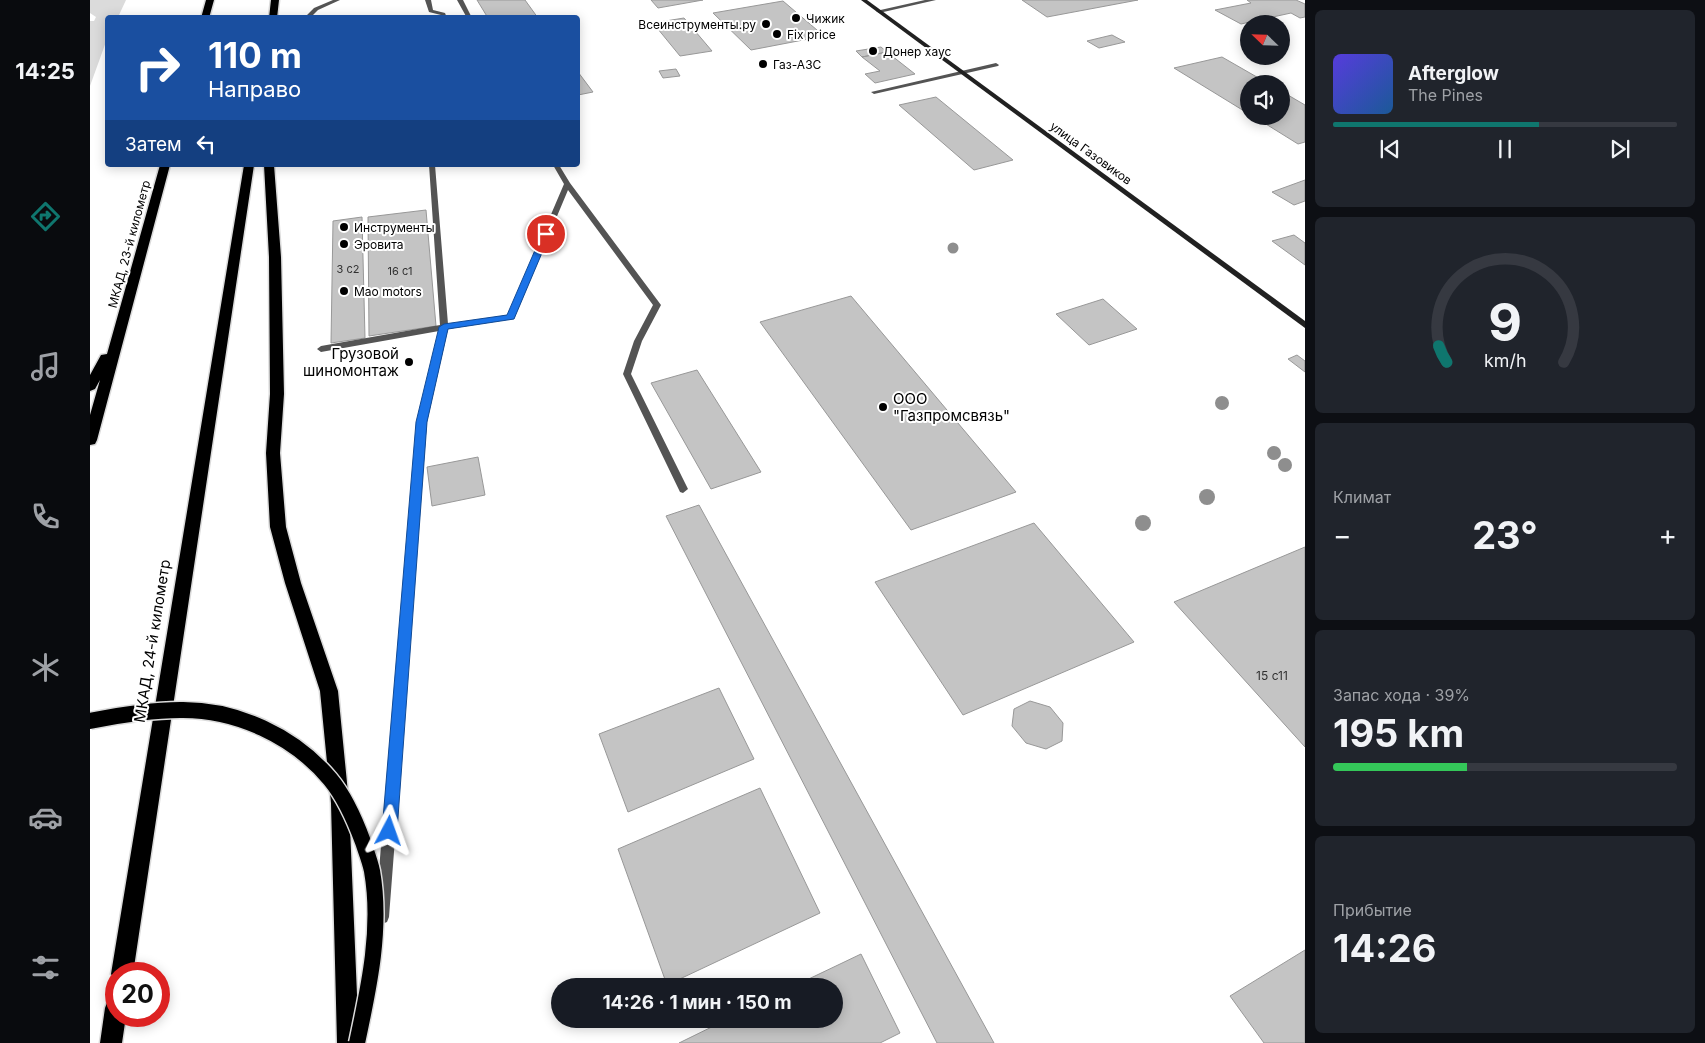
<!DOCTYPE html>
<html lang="ru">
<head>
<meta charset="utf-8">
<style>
	body { margin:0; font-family:Inter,sans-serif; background:#20242c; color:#f1f3f6; height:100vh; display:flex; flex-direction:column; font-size:19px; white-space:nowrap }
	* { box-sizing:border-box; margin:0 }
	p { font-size:16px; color:#9ea1a6 }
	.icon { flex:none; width:28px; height:28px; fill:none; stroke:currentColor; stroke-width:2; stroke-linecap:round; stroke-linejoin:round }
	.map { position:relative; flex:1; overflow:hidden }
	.panel { display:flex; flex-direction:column; gap:10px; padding:10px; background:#0d0f14; width:400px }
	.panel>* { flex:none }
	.guide { position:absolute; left:15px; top:15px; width:475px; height:152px; border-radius:5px; box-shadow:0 2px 12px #0003; background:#1a4fa0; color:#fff; overflow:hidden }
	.needle { width:32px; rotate:293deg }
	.fabs { position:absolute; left:1150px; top:15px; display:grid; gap:10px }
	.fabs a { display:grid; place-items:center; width:50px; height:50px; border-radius:50%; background:#171b24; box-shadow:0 2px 12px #0003; font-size:25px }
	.speed { position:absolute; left:15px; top:962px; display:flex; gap:10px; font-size:25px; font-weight:700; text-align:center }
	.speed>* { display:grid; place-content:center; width:65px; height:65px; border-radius:50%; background:#171b24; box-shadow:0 2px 12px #0003; line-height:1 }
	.speed .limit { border:8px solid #d22; background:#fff; color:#111 }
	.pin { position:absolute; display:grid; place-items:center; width:42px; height:42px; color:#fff; margin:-21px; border:2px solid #fff; border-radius:50%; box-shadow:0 1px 5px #0007 }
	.me { position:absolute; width:55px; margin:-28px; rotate:4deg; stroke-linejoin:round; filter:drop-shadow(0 0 4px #0008) }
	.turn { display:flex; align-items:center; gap:18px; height:105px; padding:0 20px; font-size:22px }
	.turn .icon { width:65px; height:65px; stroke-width:2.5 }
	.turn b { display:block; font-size:35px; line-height:42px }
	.then { display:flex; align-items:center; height:48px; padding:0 20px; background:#0003; gap:10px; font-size:19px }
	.big { font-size:38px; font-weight:700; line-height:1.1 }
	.panel .tile { flex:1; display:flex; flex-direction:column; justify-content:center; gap:8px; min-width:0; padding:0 18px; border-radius:8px; background:#20242c }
	.panel .dial { align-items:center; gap:0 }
	.dial svg { height:130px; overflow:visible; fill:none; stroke:#363941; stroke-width:7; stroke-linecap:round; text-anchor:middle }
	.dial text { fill:#f1f3f6; stroke:none }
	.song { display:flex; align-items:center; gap:15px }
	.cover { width:60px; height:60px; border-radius:8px; background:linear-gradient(135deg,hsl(250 70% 55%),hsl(210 70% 35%)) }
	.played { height:5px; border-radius:2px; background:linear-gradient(90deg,#0f766e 60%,#363941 60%) }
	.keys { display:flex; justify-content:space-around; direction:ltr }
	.heat { display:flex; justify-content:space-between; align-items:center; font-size:28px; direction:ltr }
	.charge { height:8px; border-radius:4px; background:linear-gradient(90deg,#34c759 39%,#363941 0) }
	.trip { position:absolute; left:461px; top:978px; width:292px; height:50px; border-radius:25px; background:#171b24; box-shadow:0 2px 12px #0003; font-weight:700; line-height:50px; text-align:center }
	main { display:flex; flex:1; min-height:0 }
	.dock { display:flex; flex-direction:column; width:90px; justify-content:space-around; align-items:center; background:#090b0e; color:#9ea1a6 }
	.dock .icon { width:35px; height:35px }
	.dock .selected { color:#0f766e }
	.dock b { font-size:22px; color:#f1f3f6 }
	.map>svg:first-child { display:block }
</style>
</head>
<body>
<main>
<nav class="dock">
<b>14:25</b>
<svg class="icon selected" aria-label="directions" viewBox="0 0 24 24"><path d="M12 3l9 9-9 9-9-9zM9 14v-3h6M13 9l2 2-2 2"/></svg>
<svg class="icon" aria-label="music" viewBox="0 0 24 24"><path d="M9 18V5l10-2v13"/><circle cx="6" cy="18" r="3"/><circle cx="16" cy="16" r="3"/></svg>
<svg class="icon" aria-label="phone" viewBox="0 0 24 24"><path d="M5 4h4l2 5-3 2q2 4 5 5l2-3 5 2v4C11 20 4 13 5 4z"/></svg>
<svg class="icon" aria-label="climate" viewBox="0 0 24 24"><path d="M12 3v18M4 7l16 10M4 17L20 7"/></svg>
<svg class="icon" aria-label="car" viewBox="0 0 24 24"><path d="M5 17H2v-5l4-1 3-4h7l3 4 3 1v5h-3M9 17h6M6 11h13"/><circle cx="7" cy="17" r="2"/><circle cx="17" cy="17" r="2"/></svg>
<svg class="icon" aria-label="filters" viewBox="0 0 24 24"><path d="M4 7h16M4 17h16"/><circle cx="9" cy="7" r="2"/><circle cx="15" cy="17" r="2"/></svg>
</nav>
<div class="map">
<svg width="1215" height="1043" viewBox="0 0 1215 1043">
	<rect width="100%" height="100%" fill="#fff"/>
	<path fill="#dbdbdb" d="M0 0H36L29 15 18 18 17 39 0 86V21H4L6 17 0 13Z"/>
	<path fill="#c4c4c4" stroke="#989898" d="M387 0H435L448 18H398Z
		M561 0H613L568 8Z
		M932 0H1048L957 17Z
		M1157 0H1206L1215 4V17L1210 18 1201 13 1151 24 1125 10 1161 3Z
		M693 1 734 36 661 50 623 13Z
		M594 18 622 51 590 56 563 23Z
		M1022 35 1035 42 1009 48 997 41Z
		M791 47 797 52 772 57 766 51Z
		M797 52 825 74 785 83 775 74 790 71 772 57Z
		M1132 57 1179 84H1159V114L1084 68Z
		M586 69 590 76 573 78 569 71Z
		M488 72 503 92 488 95Z
		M1191 91 1215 105V142L1208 144 1163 116H1191Z
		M846 97 923 160 884 170 809 105Z
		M1215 180V201L1204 205 1182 192Z
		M336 210 346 326 279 336 278 217Z
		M272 217 275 338 241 343 243 221Z
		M1204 235 1215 243V265L1182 241Z
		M761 296 926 492 821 530 670 322Z
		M1013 299 1047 329 999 345 966 314Z
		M1207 355 1215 361V372L1198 359Z
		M607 370 671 472 621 489 561 383Z
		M388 457 395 495 342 506 337 467Z
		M609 505 904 1043H847L576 516Z
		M944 523 1044 642 873 715 785 582Z
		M1215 547V747L1084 602Z
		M629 688 664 759 538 812 509 734Z
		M940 701 960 707 973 723 972 741 956 749 936 743 922 726 924 709Z
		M670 788 730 913 577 985 528 849Z
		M1215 950V1043H1174L1140 996Z
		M771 954 810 1033 790 1043H589L638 1019H745V986H704Z"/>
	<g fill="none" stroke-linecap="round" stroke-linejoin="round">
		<defs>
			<path id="highway" d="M116 0H124L119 18H111Z
				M181 0H189L187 18H179Z
				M70 165H80L7 440 5 444 0 445V415L10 380 5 389 0 391V375L11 355 17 354Z
				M154 165H164L43 974H26V982L21 974Z
				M174 165H184L191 257 194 394 190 453 196 527 211 583 248 691 259 803 269 1043H247L241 803 230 691 195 583 180 527 176 453 180 394 179 257Z
				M26 997V1016H36L32 1043H10L15 1008 18 1000Z"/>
		</defs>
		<use href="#highway" stroke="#dbdbdb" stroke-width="3"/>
		<path fill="#545454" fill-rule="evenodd" d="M335 0H341L343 10 355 13 357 18H351V15L339 12Z
			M367 0H373L382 18H377Z
			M906 63 909 65 908 66 784 94 781 92Z
			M339 165H345L358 324 418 315 474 184 463 165H469L480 183 571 305 552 341 541 374 598 489 593 493 590 492 533 374 544 341 563 305 478 190 424 319 358 329 337 422 299 917 297 922 292 924 287 922 285 917 327 422 349 331 231 352 227 349 231 346 350 325Z"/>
		<path fill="#545454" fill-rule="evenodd" d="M243 0H250L228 10 220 18H214L224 8Z
			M835 0H846L789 13 786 11Z"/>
		<path fill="#212121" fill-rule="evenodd" d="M771 0H777L1215 321V328Z"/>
		<use href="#highway" fill="#000" fill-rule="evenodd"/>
		<defs>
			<path id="primary-bridge" d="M0 721C30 715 59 710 90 710 146 709 204 736 240 779 255 797 265 820 273 842 276 851 280 861 282 871 292 928 279 987 267 1043"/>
		</defs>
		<use href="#primary-bridge" stroke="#dbdbdb" stroke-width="19" stroke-linecap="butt"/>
		<use href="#primary-bridge" stroke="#000" stroke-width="16"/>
	</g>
	<g fill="#8e8e8e">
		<circle cx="722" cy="18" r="4.5"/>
		<circle cx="863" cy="248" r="5.5"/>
		<circle cx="1132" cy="403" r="7"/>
		<circle cx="1184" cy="453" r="7"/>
		<circle cx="1195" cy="465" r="7"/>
		<circle cx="1117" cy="497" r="8"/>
		<circle cx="1053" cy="523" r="8"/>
	</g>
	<path fill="#1a73e8" stroke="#114b97" d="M456 231 460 234 424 319 358 329 337 422 307 831 304 836 299 838 294 836 292 831 326 422 349 327 354 324 417 315 452 234Z"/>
	<g fill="#000" stroke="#fff" stroke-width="2">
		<circle cx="706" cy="18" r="5"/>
		<circle cx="676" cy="24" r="5"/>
		<circle cx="687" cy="34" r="5"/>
		<circle cx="783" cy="51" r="5"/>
		<circle cx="673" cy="64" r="5"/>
		<circle cx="254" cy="227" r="5"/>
		<circle cx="254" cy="244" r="5"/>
		<circle cx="254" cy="291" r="5"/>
		<circle cx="319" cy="362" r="5"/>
		<circle cx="793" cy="407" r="5"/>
	</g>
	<g text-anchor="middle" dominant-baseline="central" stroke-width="4" stroke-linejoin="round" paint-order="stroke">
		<g font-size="11" fill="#313131">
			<text x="258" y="269">3 с2</text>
			<text x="310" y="271">16 с1</text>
		</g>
		<g font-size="12" fill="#000" stroke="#fff" text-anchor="start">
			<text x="716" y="18">Чижик</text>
			<text x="666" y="24" text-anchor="end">Всеинструменты.ру</text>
			<text x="697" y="34">Fix price</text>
			<text x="793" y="51">Донер хаус</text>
			<text x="683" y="64">Газ-АЗС</text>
			<text x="264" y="227">Инструменты</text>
			<text x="264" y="244">Эровита</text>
			<text x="264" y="291">Mao motors</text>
		</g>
		<g font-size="12" fill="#000" stroke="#fff">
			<text transform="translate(1001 153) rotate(36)">улица Газовиков</text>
			<text transform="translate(39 244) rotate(-75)">МКАД, 23-й километр</text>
		</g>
		<g font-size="12" fill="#313131">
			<text x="1182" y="675">15 с11</text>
		</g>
		<g font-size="15" fill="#000" stroke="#fff" text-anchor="end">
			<text x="309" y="353">Грузовой<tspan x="309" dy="17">шиномонтаж</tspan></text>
			<text x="803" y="398" text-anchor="start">ООО<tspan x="803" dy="17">"Газпромсвязь"</tspan></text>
		</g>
		<g font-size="15" fill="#000" stroke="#fff">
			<text transform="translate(62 641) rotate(-81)">МКАД, 24-й километр</text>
		</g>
	</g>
</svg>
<div class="fabs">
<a><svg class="needle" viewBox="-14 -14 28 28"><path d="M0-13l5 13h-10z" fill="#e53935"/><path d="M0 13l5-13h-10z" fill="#9ea1a6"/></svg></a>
<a><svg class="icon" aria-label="sound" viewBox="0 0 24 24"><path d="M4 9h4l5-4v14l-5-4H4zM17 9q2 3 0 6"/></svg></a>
</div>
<div class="speed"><div class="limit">20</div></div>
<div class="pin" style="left:456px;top:234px;background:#d93025"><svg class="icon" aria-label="arrive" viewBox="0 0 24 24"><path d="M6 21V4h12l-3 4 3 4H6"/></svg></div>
<svg class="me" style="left:299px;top:831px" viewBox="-20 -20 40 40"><path d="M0-17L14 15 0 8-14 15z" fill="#1a73e8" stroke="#fff" stroke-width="4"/></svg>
<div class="trip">14:26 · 1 мин · 150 m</div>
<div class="guide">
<div class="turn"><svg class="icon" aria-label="right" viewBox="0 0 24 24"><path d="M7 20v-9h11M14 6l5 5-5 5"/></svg><div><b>110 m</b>Направо</div></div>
<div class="then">Затем<svg class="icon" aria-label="left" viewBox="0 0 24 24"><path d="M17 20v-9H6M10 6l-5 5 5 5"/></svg></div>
</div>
</div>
<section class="panel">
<div class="tile">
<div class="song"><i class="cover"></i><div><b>Afterglow</b><p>The Pines</p></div></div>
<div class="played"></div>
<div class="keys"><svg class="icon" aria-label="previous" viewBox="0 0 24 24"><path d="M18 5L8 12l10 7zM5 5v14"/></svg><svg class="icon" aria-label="pause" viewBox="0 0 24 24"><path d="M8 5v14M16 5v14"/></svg><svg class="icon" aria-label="next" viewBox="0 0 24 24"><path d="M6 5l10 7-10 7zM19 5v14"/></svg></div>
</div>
<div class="tile dial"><svg viewBox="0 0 100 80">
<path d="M14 69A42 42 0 1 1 86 69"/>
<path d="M14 69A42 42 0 0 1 9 59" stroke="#0f766e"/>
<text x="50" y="56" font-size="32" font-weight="700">9</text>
<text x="50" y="72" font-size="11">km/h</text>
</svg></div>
<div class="tile"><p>Климат</p>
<div class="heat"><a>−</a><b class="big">23°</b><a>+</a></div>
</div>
<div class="tile"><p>Запас хода · 39%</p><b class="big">195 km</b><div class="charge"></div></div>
<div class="tile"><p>Прибытие</p><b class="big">14:26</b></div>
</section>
</main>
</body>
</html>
